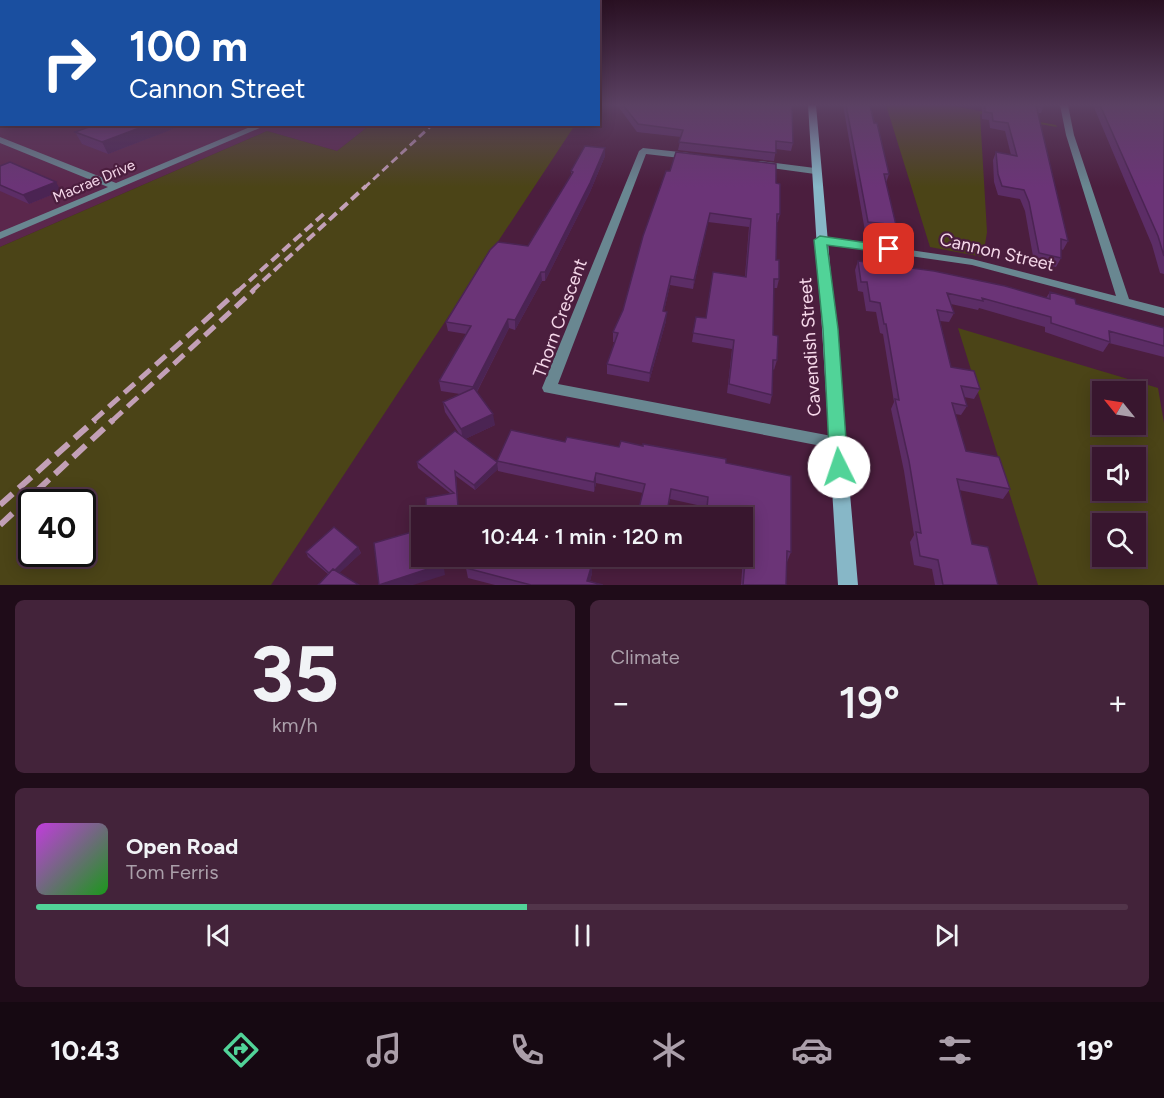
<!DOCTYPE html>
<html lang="en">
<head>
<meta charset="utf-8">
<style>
	body { margin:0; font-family:Figtree,sans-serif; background:#43233a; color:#f1f3f6; height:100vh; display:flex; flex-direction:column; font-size:22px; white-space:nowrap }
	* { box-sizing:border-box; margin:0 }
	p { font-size:20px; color:#ab9faa }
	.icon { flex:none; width:33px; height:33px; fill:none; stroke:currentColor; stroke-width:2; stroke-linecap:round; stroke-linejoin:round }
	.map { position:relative; height:585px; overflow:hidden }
	.side { display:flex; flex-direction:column; gap:15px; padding:15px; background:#1f0c19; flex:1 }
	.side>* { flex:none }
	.guide { position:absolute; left:0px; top:0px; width:600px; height:126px; box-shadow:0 3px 15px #0003,0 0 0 2px #52354a; background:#1a4fa0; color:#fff; overflow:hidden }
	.needle { width:39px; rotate:300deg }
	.controls { position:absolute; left:1092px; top:381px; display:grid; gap:12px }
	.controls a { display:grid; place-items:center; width:54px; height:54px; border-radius:0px; background:#38162e; box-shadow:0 3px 15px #0003,0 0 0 2px #52354a; font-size:30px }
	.speed { position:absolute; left:18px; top:489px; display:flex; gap:12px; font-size:30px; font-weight:700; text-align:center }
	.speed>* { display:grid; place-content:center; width:78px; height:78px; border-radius:50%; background:#38162e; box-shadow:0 3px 15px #0003,0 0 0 2px #52354a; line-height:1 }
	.speed .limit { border:3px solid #111; border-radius:9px; background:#fff; color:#111 }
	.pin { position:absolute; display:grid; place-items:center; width:51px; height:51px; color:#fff; margin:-26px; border-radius:12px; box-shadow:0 3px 9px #0006 }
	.me { position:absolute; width:66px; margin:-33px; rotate:356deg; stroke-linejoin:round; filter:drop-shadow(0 0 4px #0008) }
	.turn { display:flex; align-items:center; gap:21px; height:126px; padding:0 30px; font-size:27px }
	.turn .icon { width:78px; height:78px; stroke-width:2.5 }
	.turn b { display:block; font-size:42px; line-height:51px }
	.big { font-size:45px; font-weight:600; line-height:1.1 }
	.side .card { flex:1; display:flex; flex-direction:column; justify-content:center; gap:9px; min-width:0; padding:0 21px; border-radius:9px; background:#43233a }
	.side .dial { align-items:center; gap:0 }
	.dial b { font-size:78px; line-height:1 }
	.song { display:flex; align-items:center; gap:18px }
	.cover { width:72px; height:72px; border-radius:9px; background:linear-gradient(135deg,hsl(290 70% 55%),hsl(120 70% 35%)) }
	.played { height:6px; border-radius:3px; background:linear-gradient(90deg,#51d398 45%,#52354a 45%) }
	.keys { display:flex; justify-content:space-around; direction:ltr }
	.heat { display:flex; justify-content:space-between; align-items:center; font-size:33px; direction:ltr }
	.side .tiles { flex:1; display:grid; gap:15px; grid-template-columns:1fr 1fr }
	.card:last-child { grid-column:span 2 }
	.trip { position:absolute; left:411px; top:507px; width:342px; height:60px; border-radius:0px; background:#38162e; box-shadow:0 3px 15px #0003,0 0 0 2px #52354a; font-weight:600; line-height:60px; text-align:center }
	.tabs { display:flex; height:96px; justify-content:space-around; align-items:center; background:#160912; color:#ab9faa }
	.tabs .icon { width:42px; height:42px }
	.tabs .active { color:#51d398 }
	.tabs b { font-size:27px; color:#f1f3f6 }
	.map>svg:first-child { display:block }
</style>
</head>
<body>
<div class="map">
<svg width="1164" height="585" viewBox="0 0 1164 585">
	<rect width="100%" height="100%" fill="#4b1e3e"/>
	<path fill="#5b274c" d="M0 105 2 124 370 125 337 151 267 131 0 247Z"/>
	<path fill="#4b4417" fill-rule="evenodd" d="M886 105H948L1056 125 1057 127 980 114 987 232 983 257 930 247Z
		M370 125H575L271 585H0V247L267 131 337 151ZM32 502H82V554H32Z
		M958 328 1158 388 1164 423V585H1038ZM1102 392H1136V424H1102ZM1102 458H1136V490H1102ZM1102 524H1136V556H1102Z"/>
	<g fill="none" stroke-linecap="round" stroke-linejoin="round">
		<path fill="#698791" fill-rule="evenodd" d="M1060 105H1068L1074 135 1129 299 1164 308V316L972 265 820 243 815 240 820 237 972 259 1116 296 1066 135Z
			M257 124H269L0 239V232L108 187 0 143V137L116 183Z
			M643 148 689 153 693 156 689 159 646 154 558 384 837 437 843 439 845 443 843 447 837 449 544 392 542 388 639 151Z
			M760 161 815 168 820 171 815 174 757 166V162Z"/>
		<path fill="#87b7c7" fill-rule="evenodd" d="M808 105H816L858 585H838Z
			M0 121 2 124 5 125H0Z"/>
		<path stroke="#c3a0b7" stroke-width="3" stroke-dasharray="8 4.5" stroke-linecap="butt" d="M364 188 433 124"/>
		<path stroke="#c3a0b7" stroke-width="4" stroke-dasharray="10 5" stroke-linecap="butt" d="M238 291 327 211
			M252 291 366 186"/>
		<path stroke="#c3a0b7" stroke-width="5" stroke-dasharray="14 7" stroke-linecap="butt" d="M93 421 239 290
			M112 421 254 290"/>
		<path stroke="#c3a0b7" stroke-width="6" stroke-dasharray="17 8" stroke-linecap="butt" d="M0 505 95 420
			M0 525 113 420"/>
	</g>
	<path fill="#5c2d66" d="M617 105H792L793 143 791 151 776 149 774 161 678 150 681 137 637 132Z
		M843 105H870L889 174 886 183 896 225 893 234 865 231Z
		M982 105H1044L1041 113H1038L1068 241 1063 250 1061 249V258L1056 267 1034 262 1025 211 1020 199 998 195 994 182 993 160 996 152 1011 155 1005 131 990 128 989 120 982 119Z
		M1093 105H1164V274L1160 273 1152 245Z
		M178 127 108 154 82 144 75 132Z
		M605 148V156L590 192 545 281H542L515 330 509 328 477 392 495 425 465 439 497 462V461L565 442 619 447 726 463 791 552 787 562 786 585H741L743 558 735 556H742V518H705L706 507 670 499 666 518H637L643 493 596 483 594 492 498 471V469L475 490 456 476 459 518H426L450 493 418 468 417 462 460 435 445 412 443 402 460 394 441 391 439 381 466 334 448 331 446 322 528 246 571 175V171Z
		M0 166 61 191 29 204 0 191Z
		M776 183 780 214 778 222H777L776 260 779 279 777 288H774L773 335 777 360 774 370 773 369 772 395 770 404 727 393 732 349 692 342 696 317 706 318 745 276 749 227 708 222 693 289 670 285 664 311 666 321 649 382 607 374V364L615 342H613V332L623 310 643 236Z
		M858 261 1046 298 1050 292 1076 304 1164 328V357L1109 343 1103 352 1045 332V327L979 308 978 310 951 304 954 313 949 322 940 321 951 367 980 389 974 399 964 397 967 406 961 415 955 414 966 451 1010 489 1003 499 959 490 972 544 998 585H935L932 569 914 565 910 542 914 535 904 471 891 409 894 402 883 334 880 333 876 312 866 311 863 292 858 291 855 270Z
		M358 547 361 553 339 573 328 574 308 557 306 552Z
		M592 564V573L590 581 603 585H495L468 578 466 568Z"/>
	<path fill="#4b2453" d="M150 124H177L178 127 108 154 102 142Z
		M605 148V156L590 192 545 281V272Z
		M56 182 61 191 29 204 23 195Z
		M710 213 708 222 693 289 694 280Z
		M541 272 542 281 515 330V320Z
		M671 276 670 285 662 320 663 311Z
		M667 312 666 321 649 382 650 373Z
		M508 319 509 328 474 397 473 387Z
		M493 414 495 425 463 440 461 429Z
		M497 463 498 469 475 490 474 485Z
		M596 473V483L594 492V482Z
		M358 547 361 553 333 579 330 574Z
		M442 556 445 575 413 585H379Z
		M592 564V573L589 585 587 581Z"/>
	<path fill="#6b3477" stroke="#4b2453" stroke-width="1.5" d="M623 105H792L793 143 776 141V153L679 142 683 130 638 124Z
		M846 105H870L874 123H877L889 174H884L896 225 868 222Z
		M985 105H1036L1068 241 1061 239V258L1039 253 1029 202 1024 190 1002 186 998 174 996 152 1017 156 1008 123 993 121 992 113 985 112Z
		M1100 105H1164V256L1158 236Z
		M97 124H150L102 142 75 132Z
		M585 146 605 148 590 183 545 272H541L515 320 508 319 473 387 439 381 471 326 446 322 490 250 498 242 528 246 573 172 571 171Z
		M676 152 776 164V183L780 184V214H777L776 260H779V279H774L773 335 778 336 777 360H773L772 395 729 384 734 340 693 333 696 317 706 318 713 272 746 277 751 219 710 213 694 280 671 276 663 311 667 312 650 373 607 364 618 333 613 332 623 310 643 236 666 171H670Z
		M10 162 56 182 23 195 0 185V166Z
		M858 261 934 271 1005 286 1050 299V292L1075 299 1076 304 1164 328V346L1109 331 1110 342 1051 323V317L982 298 983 301 947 293 954 313 937 310 951 367 974 371 980 389 961 386 967 406 952 403 966 451 999 457 1010 489 957 479 972 544 988 547 998 585H943L938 560 920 556 916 532 921 533 909 461 895 399 899 400 886 324H884L880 303 870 301 867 282H861Z
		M474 388 493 414 461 429 443 402Z
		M511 430 565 442 567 437 619 447 621 441 643 446V444L726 459V463L791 476V552L787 551 786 585H743L746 549 742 548V518H706L708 497 671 489 666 518H643L637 516 645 484 596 473 594 482 497 461Z
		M455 431 497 462V463L474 485 455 471 459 518H426V498L454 493 417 462Z
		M334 527 358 547 335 570 333 569 329 573 306 552Z
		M422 529V556H441L443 564 379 585 374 543Z
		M471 556H562L592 564 587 581 603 585H531L466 568Z
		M333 569 359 585H318Z"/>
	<linearGradient id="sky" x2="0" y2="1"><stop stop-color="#291022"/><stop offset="0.56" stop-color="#5b4163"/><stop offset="1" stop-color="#5b4163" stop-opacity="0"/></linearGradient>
	<rect width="1164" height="187" fill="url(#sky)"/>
	<path fill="#51d398" stroke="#358963" stroke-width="1.5" d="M820 236 889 246 895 249 889 253 827 245 838 329 848 467 845 472 839 475 832 472 830 467 823 329 814 240Z"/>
	<g text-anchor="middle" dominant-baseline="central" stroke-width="4.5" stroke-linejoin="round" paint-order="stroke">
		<g font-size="15" fill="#f6d8ea" stroke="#4b1e3e">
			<text transform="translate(94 181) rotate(-23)">Macrae Drive</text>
		</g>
		<g font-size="18" fill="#f6d8ea" stroke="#4b1e3e">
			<text transform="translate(997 252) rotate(13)">Cannon Street</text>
			<text transform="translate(560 318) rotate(-70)">Thorn Crescent</text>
			<text transform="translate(810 347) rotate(-94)">Cavendish Street</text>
		</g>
	</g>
</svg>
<div class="controls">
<a><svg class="needle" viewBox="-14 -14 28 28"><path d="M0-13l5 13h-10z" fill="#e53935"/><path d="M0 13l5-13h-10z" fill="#ab9faa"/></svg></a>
<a><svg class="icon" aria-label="sound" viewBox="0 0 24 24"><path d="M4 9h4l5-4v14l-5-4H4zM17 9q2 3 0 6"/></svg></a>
<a><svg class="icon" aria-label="search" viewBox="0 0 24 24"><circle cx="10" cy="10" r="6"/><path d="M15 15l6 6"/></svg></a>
</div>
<div class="speed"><div class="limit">40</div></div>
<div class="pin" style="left:889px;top:249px;background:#d93025"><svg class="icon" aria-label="arrive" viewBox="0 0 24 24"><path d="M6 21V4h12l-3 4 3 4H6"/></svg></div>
<svg class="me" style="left:839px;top:467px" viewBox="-20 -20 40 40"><circle r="19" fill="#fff"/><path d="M0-13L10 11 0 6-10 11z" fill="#51d398"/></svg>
<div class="trip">10:44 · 1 min · 120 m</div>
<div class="guide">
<div class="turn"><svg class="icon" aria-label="right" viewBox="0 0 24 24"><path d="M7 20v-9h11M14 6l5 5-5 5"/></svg><div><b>100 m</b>Cannon Street</div></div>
</div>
</div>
<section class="side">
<div class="tiles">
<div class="card dial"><b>35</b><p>km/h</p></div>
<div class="card"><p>Climate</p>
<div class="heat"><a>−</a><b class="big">19°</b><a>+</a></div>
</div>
<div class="card">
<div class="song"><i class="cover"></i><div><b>Open Road</b><p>Tom Ferris</p></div></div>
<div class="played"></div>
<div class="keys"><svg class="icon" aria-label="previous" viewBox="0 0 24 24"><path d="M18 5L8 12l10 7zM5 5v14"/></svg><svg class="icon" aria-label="pause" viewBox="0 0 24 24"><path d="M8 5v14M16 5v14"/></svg><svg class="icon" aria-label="next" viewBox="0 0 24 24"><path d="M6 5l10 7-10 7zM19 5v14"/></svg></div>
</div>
</div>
</section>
<nav class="tabs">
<b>10:43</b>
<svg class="icon active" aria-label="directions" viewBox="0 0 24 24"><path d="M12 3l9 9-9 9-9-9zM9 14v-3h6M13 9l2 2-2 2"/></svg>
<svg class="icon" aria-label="music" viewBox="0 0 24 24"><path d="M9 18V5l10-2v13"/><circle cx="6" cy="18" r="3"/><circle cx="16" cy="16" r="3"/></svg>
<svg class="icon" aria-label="phone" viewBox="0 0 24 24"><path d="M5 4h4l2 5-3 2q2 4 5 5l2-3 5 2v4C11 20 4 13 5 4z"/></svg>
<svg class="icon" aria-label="climate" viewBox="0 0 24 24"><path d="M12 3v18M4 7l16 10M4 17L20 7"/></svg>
<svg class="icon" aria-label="car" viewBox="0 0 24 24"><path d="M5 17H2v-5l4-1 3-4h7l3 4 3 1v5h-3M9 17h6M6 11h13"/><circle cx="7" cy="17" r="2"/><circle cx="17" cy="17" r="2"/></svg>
<svg class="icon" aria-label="filters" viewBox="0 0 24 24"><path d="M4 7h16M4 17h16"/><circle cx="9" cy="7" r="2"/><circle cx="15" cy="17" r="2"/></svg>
<b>19°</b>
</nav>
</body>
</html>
